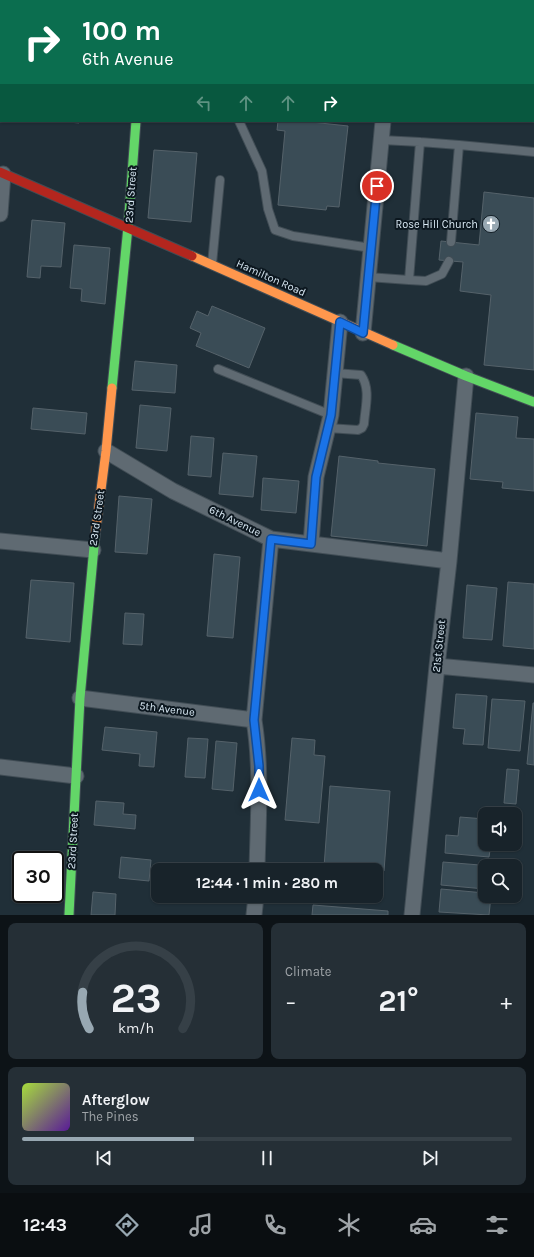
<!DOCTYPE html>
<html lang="en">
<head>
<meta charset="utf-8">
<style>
	body { margin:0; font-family:Karla,sans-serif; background:#252f36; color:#f1f3f6; height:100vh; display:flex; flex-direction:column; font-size:15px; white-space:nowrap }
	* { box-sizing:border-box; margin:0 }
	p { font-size:13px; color:#9fa4a8 }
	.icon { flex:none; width:22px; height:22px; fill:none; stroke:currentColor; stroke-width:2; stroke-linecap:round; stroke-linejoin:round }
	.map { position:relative; height:915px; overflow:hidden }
	.sheet { display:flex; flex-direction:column; gap:8px; padding:8px; background:#0d1317; flex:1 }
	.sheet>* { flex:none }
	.banner { position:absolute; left:0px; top:0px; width:534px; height:122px; box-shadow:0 1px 3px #0004,0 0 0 1px #364047; background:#0b6e4f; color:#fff; overflow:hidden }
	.tools { position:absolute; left:478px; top:807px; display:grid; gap:8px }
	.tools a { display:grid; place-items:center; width:44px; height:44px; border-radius:8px; background:#18232a; box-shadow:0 1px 3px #0004,0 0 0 1px #364047; font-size:20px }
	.speed { position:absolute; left:12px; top:851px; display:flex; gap:8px; font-size:20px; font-weight:700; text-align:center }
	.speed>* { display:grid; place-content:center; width:52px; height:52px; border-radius:50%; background:#18232a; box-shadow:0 1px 3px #0004,0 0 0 1px #364047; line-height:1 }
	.speed .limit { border:2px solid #111; border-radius:6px; background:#fff; color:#111 }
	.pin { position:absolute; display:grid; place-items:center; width:34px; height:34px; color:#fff; margin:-17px; border:2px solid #fff; border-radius:50%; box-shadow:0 1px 4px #0007 }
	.me { position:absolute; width:44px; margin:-22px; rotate:0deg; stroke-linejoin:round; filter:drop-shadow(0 0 3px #0008) }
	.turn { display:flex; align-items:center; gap:14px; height:84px; padding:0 16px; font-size:18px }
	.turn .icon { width:52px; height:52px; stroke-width:2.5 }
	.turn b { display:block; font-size:28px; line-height:34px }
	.lanes { display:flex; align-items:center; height:38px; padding:0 16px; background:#0003; justify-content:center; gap:20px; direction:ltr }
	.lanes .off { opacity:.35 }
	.big { font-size:30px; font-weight:700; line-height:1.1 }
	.sheet .card { flex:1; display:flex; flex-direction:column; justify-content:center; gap:6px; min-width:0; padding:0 14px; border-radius:8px; background:#252f36 }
	.sheet .dial { align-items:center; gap:0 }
	.dial svg { height:104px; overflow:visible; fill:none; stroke:#364047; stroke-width:7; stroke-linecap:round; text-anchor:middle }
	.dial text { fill:#f1f3f6; stroke:none }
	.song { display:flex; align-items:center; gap:12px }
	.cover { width:48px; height:48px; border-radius:6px; background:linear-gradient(135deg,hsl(80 70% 55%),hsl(270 70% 35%)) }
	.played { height:4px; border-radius:2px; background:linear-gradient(90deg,#98a8b2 35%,#364047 35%) }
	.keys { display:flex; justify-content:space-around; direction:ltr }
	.heat { display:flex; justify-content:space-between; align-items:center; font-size:22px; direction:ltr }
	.sheet .tiles { flex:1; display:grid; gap:8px; grid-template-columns:1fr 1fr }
	.card:last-child { grid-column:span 2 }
	.trip { position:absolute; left:151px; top:863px; width:232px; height:40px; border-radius:8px; background:#18232a; box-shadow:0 1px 3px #0004,0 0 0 1px #364047; font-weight:700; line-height:40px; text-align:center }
	.dock { display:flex; height:64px; justify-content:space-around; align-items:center; background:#0a0e11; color:#9fa4a8 }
	.dock .icon { width:28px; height:28px }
	.dock .on { color:#98a8b2 }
	.dock b { font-size:18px; color:#f1f3f6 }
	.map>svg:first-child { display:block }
</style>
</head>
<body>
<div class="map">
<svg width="534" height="915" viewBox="0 0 534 915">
	<rect width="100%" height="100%" fill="#202f38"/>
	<path fill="#3a4c56" stroke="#55626a" d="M428 0H467L428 1Z
		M0 75H1V117H0Z
		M533 92H534V113H533Z
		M58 121H79V123Z
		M278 121H302L348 126 339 207 327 206 326 210 278 205 285 131 277 130Z
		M154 150 197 153 191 222 148 218Z
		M484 192 534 198V370L484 365 491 295 460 291 463 262 439 260 441 241 479 245Z
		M32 220 65 223 61 267 41 266 40 278 27 277Z
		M74 245 110 248 105 304 81 301 82 289 70 288Z
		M212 306 265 328 249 368 196 346 201 333 190 328 197 311 208 316Z
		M135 361 177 365 175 393 132 390Z
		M140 405 171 408 167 451 136 448Z
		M33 408 87 413 85 434 31 429Z
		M476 413 518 417 516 438 534 439V491L502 488 503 482 470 479Z
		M191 436 214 438 211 477 188 475Z
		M223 453 257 456 253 497 219 494Z
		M339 456 378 461V463L435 469 427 546 331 536Z
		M263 478 299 481 296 513 261 510Z
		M119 496 152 499 147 554 115 552Z
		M214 554 240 557 233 638 207 636Z
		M31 580 74 583 70 642 26 638Z
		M508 582 534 584V649L503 646Z
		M467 585 497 588 492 640 463 638Z
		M125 613 144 614 142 645 123 644Z
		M456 694 487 696 483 745 463 744 465 729 453 728Z
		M492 699 525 701 520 751 488 748Z
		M533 703H534V765L527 764Z
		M105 727 157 732 154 767 139 766 140 754 102 750Z
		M188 738 208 739 205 778 185 777Z
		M292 738 315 740 314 755 325 756 319 823 285 820Z
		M216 741 237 743 233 791 212 789Z
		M507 769 519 770 516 804 504 803Z
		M330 786 390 791 384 871 324 867Z
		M96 801 124 803 123 814 136 815 135 829 94 825Z
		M460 817 485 819V844H491L489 857 445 853 446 835 458 836Z
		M121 857 151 860 149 881 119 878Z
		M443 862 492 866H485V889L441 885Z
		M441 889 485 893V896H491L489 915 439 912Z
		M93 892 116 894 115 915H91Z
		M313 905 388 911V915H312Z"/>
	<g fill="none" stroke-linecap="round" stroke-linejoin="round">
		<defs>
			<path id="lane" d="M340 0 349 1
				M245 1 246 0
				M239 121 262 171 268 209 275 230 293 236 371 248
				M420 142 459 145 451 242
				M459 145 534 152
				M212 264 220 180
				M368 277 409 280 420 142 382 140
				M409 280 426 281 442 274 449 261
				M218 369 331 415
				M328 428 358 430 362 428 364 424C365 408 371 389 361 375L335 373"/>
			<path id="street" d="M145 1V0
				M395 1V0
				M0 214 3 174
				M363 333 383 121
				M106 451 173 491 271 539 449 561
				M0 541 93 550
				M311 544 316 477 331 415 340 322
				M437 666 534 675
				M80 698 254 720
				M0 767 76 776
				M257 870C258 820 262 770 254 720L271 539
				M254 915 256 896
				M412 915 437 666 449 561 466 376"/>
			<path id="fast" d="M393 345 466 376 534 402
				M112 388 128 227 136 121
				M69 915 80 698 95 536"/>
			<path id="slow" d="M192 256 393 345
				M95 536 106 451 112 388"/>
			<path id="jam" d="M0 172 192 256"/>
		</defs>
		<use href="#lane" stroke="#414d55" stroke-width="10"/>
		<use href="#street" stroke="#414d55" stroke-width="17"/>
		<use href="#fast" stroke="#414d55" stroke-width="11"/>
		<use href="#slow" stroke="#414d55" stroke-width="11"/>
		<use href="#jam" stroke="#414d55" stroke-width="11"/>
		<use href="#lane" stroke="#5f6a72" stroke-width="8"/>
		<use href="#street" stroke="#5f6a72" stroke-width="15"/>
		<use href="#fast" stroke="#63d668" stroke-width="9"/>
		<use href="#slow" stroke="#ff974d" stroke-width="9"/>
		<use href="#jam" stroke="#b3261e" stroke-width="9"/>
	</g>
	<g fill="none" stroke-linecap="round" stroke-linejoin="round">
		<defs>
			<path id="route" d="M259 790V766L254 720 271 539 311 544 316 477 331 415 340 322 363 333 377 186"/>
		</defs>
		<use href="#route" stroke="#114b97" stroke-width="10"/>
		<use href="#route" stroke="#1a73e8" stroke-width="7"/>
	</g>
	<defs>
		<symbol id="church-disc" viewBox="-11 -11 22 22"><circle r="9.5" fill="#98a8b2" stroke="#0c171f"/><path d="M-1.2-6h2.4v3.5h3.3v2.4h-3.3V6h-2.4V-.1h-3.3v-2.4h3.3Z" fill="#fff"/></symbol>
	</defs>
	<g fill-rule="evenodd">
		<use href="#church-disc" x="481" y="214" width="20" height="20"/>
	</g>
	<g text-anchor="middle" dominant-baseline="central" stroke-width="4" stroke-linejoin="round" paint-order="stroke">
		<g font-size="11" fill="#d9e9f4" stroke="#0c171f">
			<text transform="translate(131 195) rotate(-86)">23rd Street</text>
			<text transform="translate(271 278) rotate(24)">Hamilton Road</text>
			<text transform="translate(97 518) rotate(-82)">23rd Street</text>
			<text transform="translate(235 521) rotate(26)">6th Avenue</text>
			<text transform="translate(439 646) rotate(-84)">21st Street</text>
			<text transform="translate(167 709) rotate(7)">5th Avenue</text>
			<text transform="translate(73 841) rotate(-87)">23rd Street</text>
		</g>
		<g font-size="11" fill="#d9e9f4" stroke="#0c171f" text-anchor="end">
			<text x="478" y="224">Rose Hill Church</text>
		</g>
	</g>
</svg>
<div class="tools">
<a><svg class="icon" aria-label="sound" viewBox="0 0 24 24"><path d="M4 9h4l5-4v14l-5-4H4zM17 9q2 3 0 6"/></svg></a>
<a><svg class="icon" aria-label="search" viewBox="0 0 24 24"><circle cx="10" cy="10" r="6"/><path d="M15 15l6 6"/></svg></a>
</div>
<div class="speed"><div class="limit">30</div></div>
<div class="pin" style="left:377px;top:186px;background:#d93025"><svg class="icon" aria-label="arrive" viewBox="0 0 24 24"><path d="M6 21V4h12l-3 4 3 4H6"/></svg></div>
<svg class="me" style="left:259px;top:790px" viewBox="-20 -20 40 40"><path d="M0-17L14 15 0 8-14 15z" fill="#1a73e8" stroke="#fff" stroke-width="4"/></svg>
<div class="trip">12:44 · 1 min · 280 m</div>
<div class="banner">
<div class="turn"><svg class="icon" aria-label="right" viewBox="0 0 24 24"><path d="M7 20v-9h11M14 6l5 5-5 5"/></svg><div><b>100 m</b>6th Avenue</div></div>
<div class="lanes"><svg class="icon off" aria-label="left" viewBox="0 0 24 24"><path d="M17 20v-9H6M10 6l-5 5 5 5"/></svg><svg class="icon off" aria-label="ahead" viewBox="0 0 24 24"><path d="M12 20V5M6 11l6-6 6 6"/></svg><svg class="icon off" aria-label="ahead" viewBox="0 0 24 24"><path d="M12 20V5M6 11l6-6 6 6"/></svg><svg class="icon" aria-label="right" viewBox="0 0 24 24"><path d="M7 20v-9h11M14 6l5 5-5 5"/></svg></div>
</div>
</div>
<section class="sheet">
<div class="tiles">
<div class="card dial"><svg viewBox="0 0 100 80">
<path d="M14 69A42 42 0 1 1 86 69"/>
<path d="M14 69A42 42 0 0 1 9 41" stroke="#98a8b2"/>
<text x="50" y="56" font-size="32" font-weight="700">23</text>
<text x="50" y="72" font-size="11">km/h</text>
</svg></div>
<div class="card"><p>Climate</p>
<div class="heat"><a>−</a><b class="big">21°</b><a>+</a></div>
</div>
<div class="card">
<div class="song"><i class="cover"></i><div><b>Afterglow</b><p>The Pines</p></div></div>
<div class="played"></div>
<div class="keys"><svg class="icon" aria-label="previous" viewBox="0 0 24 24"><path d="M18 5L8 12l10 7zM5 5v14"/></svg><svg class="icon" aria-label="pause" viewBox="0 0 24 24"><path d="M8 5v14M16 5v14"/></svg><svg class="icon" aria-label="next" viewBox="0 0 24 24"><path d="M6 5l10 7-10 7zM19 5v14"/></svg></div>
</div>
</div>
</section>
<nav class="dock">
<b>12:43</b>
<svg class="icon on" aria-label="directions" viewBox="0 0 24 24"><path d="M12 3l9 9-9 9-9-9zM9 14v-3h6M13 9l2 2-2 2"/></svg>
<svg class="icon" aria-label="music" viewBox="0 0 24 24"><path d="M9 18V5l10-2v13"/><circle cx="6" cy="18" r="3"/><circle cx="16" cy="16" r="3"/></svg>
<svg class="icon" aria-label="phone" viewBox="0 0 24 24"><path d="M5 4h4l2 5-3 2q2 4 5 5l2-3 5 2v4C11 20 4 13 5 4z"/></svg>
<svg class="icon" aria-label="climate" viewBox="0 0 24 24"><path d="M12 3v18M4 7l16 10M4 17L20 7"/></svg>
<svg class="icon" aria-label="car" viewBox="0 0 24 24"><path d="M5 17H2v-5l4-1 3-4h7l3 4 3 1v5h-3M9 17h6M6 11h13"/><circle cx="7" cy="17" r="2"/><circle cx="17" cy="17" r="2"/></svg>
<svg class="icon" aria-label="filters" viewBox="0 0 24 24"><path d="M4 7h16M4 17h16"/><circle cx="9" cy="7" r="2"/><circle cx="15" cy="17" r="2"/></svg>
</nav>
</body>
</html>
